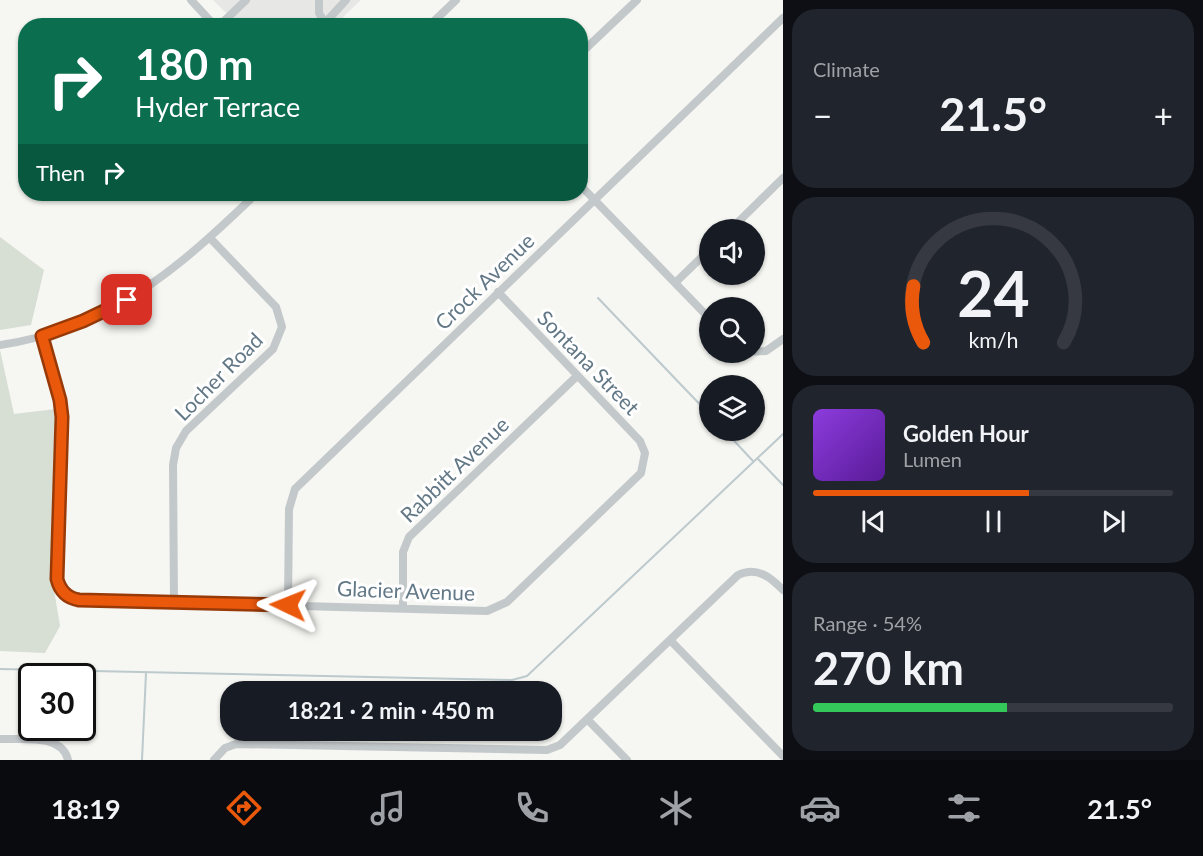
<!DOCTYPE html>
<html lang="en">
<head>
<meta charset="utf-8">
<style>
	body { margin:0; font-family:Lato,sans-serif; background:#20242c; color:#f1f3f6; height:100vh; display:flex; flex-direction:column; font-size:22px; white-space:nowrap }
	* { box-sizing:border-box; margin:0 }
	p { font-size:20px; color:#9ea1a6 }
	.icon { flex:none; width:33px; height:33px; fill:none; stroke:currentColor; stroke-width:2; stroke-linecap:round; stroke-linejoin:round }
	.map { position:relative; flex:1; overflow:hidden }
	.sheet { display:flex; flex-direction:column; gap:9px; padding:9px; background:#0d0f14; width:420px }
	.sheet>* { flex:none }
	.guide { position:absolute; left:18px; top:18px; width:570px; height:183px; border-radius:24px; box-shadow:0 2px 4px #0004; background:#0b6e4f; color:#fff; overflow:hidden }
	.tools { position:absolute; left:699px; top:219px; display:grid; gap:12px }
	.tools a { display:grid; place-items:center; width:66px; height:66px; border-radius:50%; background:#171b24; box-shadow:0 2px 4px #0004; font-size:30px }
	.speed { position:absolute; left:18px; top:663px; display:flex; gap:12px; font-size:30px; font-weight:700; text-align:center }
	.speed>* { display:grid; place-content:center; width:78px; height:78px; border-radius:50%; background:#171b24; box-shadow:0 2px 4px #0004; line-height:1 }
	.speed .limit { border:3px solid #111; border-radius:9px; background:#fff; color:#111 }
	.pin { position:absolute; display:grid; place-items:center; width:51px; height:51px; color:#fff; margin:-26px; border-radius:12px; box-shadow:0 3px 9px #0006 }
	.me { position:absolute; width:66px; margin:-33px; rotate:272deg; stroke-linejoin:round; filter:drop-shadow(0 0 4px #0008) }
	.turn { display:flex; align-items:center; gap:21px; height:126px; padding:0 18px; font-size:27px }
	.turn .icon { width:78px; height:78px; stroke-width:2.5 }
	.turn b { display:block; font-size:42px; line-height:51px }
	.then { display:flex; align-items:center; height:57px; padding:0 18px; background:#0003; gap:12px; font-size:22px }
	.big { font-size:45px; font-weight:700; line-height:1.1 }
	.sheet .card { flex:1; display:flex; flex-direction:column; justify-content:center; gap:9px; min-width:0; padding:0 21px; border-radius:24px; background:#20242c }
	.sheet .dial { align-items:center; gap:0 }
	.dial svg { height:156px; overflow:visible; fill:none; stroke:#363941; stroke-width:7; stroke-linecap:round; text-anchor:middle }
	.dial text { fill:#f1f3f6; stroke:none }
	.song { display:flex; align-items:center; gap:18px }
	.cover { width:72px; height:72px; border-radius:9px; background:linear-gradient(135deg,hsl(270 70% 55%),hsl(270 70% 35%)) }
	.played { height:6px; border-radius:3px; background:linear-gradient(90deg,#ea580c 60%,#363941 60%) }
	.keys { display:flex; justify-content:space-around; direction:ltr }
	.heat { display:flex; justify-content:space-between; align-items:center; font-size:33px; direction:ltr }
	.charge { height:9px; border-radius:4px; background:linear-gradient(90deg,#34c759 54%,#363941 0) }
	.trip { position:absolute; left:220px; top:681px; width:342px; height:60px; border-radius:24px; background:#171b24; box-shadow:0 2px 4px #0004; font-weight:700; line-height:60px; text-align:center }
	.tab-bar { display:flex; height:96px; justify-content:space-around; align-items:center; background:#090b0e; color:#9ea1a6 }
	.tab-bar .icon { width:42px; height:42px }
	.tab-bar .active { color:#ea580c }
	.tab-bar b { font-size:27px; color:#f1f3f6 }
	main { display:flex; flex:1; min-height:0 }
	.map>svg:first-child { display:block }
</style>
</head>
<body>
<main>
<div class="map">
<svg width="783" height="760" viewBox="0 0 783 760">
	<rect width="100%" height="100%" fill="#f6f6f2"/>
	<path fill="#e7e7e5" d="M213 0H361L343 17 351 26 238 25Z"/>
	<path fill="#d7ded3" d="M0 237 44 270 31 325 0 330Z
		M0 350 14 414 56 409V413L52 578 60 626 45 653 0 651Z"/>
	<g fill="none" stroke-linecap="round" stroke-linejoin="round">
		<path stroke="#bcc9cd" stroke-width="2" d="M598 298 710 415
			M724 430 753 461
			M758 459 783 485
			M0 669 512 680 527 676 783 434
			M142 760 146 673"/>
		<path stroke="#c3c8cb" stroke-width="8" d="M191 0 215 26
			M319 0V13L325 23
			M219 26 246 0
			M326 26 325 23 346 0
			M429 26 456 0
			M580 54 637 0
			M580 185 710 319
			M730 230 783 178
			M675 283 710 249
			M42 336 60 400 62 417 57 579C59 591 67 598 79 600L487 611 507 602 641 473 645 453 640 441 498 292
			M0 345C110 329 179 268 256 194
			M749 352 766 351 783 339
			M174 602 173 465 176 448 186 431 273 349 282 327 276 307 210 238
			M288 605 289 509 295 489 783 18
			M403 608V552L409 537 577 376
			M670 640 783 756
			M587 719 627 760
			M0 739C22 740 62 733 68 760
			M214 760 225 748 236 744 547 750 560 745 738 575C757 566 770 577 783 590"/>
	</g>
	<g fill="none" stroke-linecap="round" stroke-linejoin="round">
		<defs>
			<path id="route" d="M127 300 83 321 42 336 60 400 62 417 57 579C60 591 67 598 79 600L288 605"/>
		</defs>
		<use href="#route" stroke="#983908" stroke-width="15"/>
		<use href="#route" stroke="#ea580c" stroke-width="10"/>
	</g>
	<g text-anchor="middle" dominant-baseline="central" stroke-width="6" stroke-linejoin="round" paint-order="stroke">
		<g font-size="21" fill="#627886" stroke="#fff">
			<text transform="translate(484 281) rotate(-44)">Crock Avenue</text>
			<text transform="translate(589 362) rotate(46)">Sontana Street</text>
			<text transform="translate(218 376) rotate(-45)">Locher Road</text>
			<text transform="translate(454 469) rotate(-44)">Rabbitt Avenue</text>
			<text transform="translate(406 590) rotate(2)">Glacier Avenue</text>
		</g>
	</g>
</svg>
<div class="tools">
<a><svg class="icon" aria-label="sound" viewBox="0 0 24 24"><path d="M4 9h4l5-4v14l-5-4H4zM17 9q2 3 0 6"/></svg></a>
<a><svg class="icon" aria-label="search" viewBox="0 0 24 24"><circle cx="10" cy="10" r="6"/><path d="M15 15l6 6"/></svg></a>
<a><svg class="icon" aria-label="layers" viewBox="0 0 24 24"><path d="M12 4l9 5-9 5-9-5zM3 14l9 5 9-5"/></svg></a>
</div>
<div class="speed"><div class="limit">30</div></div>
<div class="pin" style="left:127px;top:300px;background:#d93025"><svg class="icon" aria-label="arrive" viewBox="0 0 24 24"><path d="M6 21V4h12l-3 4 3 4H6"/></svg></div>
<svg class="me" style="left:288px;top:605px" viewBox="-20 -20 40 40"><path d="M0-17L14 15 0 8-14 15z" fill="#ea580c" stroke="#fff" stroke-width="4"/></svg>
<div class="trip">18:21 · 2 min · 450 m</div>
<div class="guide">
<div class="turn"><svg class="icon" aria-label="right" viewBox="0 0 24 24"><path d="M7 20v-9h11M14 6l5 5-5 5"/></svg><div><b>180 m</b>Hyder Terrace</div></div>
<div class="then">Then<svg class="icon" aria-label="right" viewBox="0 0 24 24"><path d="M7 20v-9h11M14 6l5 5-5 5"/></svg></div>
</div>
</div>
<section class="sheet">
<div class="card"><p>Climate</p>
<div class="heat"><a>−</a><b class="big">21.5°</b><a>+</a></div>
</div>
<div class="card dial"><svg viewBox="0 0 100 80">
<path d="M14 69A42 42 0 1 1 86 69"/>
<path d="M14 69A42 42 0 0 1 9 40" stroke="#ea580c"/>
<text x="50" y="56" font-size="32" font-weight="700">24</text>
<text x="50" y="72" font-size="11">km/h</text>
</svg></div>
<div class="card">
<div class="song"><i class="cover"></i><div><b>Golden Hour</b><p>Lumen</p></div></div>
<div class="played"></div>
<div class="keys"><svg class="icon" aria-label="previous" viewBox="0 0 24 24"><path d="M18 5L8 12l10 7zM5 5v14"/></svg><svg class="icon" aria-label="pause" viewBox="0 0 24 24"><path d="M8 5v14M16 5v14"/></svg><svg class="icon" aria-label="next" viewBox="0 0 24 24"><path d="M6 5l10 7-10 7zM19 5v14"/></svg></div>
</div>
<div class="card"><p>Range · 54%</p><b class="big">270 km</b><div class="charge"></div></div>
</section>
</main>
<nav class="tab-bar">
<b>18:19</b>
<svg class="icon active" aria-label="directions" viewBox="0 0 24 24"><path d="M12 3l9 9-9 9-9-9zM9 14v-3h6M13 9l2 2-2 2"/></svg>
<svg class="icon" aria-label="music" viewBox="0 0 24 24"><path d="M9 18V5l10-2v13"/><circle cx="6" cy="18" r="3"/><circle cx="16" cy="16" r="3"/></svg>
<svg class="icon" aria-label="phone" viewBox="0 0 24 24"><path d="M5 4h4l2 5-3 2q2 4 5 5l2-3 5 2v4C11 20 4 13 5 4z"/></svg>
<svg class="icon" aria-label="climate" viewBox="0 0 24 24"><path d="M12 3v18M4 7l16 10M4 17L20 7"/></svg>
<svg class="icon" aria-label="car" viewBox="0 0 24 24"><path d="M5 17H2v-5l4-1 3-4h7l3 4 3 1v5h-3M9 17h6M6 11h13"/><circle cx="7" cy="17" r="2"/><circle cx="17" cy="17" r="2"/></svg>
<svg class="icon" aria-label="filters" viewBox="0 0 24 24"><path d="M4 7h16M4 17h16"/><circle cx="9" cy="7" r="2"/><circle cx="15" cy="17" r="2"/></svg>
<b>21.5°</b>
</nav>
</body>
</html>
